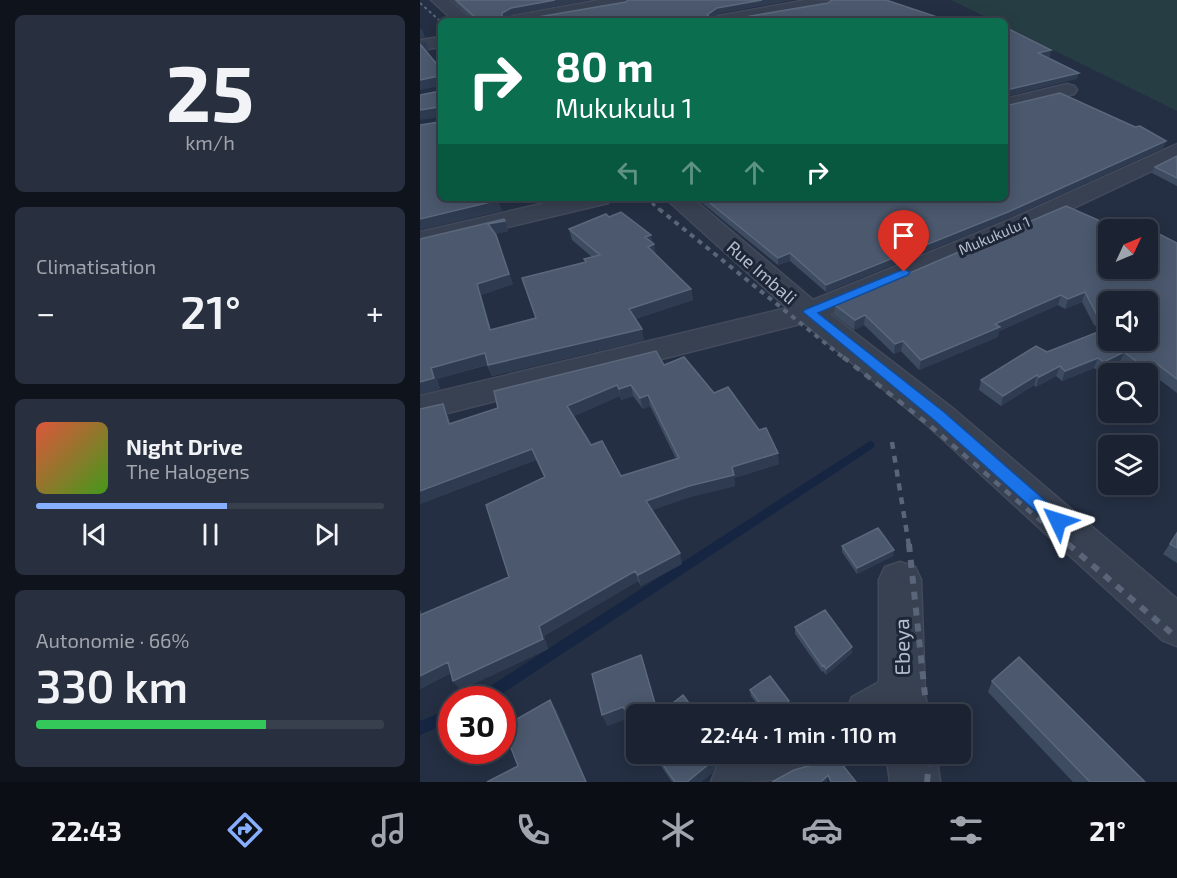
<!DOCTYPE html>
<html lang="fr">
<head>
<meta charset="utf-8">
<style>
	body { margin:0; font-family:"Exo 2",sans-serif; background:#282f3e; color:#f1f3f6; height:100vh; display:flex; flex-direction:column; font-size:22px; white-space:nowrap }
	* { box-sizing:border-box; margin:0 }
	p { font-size:20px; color:#a0a4ac }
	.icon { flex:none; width:33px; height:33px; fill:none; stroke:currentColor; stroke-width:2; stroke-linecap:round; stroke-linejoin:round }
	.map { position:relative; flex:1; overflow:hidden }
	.side { display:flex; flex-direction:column; gap:15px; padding:15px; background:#0f131c; width:420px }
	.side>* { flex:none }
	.banner { position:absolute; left:18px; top:18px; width:570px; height:183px; border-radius:9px; box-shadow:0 3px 15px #0003,0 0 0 2px #39404d; background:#0b6e4f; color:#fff; overflow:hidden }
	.needle { width:39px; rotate:46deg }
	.tools { position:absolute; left:678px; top:219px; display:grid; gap:12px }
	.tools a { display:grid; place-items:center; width:60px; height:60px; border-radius:9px; background:#1b2332; box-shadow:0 3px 15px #0003,0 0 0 2px #39404d; font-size:30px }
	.speed { position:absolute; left:18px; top:686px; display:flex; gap:12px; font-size:30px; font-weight:700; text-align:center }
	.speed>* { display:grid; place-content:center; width:78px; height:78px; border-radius:50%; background:#1b2332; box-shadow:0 3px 15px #0003,0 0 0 2px #39404d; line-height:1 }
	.speed .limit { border:9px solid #d22; background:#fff; color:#111 }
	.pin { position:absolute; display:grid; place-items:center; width:51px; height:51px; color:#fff; margin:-62px -26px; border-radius:50% 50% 50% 0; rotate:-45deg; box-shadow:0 0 6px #0007 }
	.pin .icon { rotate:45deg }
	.me { position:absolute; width:66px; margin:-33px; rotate:311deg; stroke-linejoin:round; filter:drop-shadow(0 0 4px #0008) }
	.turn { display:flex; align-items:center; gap:21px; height:126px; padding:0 18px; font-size:27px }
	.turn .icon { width:78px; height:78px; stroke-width:2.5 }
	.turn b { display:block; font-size:42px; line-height:51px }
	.lanes { display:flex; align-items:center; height:57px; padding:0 18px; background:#0003; justify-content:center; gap:30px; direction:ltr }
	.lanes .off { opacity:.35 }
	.big { font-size:45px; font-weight:600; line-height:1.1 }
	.side .card { flex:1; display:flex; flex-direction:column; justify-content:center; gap:9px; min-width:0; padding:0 21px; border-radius:9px; background:#282f3e }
	.side .dial { align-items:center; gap:0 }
	.dial b { font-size:78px; line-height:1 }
	.song { display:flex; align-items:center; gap:18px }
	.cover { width:72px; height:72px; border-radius:9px; background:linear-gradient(135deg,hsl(10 70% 55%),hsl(100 70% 35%)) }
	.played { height:6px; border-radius:3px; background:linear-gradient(90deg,#87afff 55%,#39404d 55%) }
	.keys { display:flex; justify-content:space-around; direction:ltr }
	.heat { display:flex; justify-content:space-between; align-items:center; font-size:33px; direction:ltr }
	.charge { height:9px; border-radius:4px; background:linear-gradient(90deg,#34c759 66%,#39404d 0) }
	.trip { position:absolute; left:206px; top:704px; width:345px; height:60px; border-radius:9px; background:#1b2332; box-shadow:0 3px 15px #0003,0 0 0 2px #39404d; font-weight:600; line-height:60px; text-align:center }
	.menu { display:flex; height:96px; justify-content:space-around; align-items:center; background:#0b0e14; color:#a0a4ac }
	.menu .icon { width:42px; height:42px }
	.menu .current { color:#87afff }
	.menu b { font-size:27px; color:#f1f3f6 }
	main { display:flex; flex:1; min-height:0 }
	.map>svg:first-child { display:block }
</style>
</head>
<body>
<main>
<section class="side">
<div class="card dial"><b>25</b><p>km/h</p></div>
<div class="card"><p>Climatisation</p>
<div class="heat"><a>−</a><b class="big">21°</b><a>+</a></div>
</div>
<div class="card">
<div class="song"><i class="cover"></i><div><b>Night Drive</b><p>The Halogens</p></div></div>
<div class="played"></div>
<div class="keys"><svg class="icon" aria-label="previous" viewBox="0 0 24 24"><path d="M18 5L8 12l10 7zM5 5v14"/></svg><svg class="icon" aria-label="pause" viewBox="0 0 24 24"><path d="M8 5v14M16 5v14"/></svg><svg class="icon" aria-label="next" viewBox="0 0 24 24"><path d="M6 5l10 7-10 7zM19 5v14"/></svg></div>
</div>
<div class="card"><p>Autonomie · 66%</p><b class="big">330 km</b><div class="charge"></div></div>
</section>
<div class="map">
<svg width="757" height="782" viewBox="0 0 757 782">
	<rect width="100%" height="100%" fill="#242f43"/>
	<path fill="#263e43" d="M531 0H757V111L585 26V21H574Z"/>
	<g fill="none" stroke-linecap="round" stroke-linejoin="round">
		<path fill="#162542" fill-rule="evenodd" d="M450 441 453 442 455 445 453 448 74 699H57L58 694Z
			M32 708V721L0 735V721Z"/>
		<defs>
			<path id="minor" d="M11 0H29L52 21H34Z
				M180 0H214L206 5 119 21H85L93 16Z
				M387 0 415 1 407 6 325 21H290L298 16Z
				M21 37V47L0 50V40Z
				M647 84 654 86 657 90 654 94 585 111V99Z
				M757 144V159L605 231 410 314 531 407 757 599V646L742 640 507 425 384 323 0 420V396L367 308 245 198H272L393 300 587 221Z
				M147 198H191L188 203 0 248V232Z
				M480 562 495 567 501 580 505 695 509 714H425L432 697 459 682V580L465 567Z
				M311 753H406L398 770C364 782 328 782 291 782L298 764Z
				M466 753H516L520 782H470Z"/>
		</defs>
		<use href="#minor" stroke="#424a5b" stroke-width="3"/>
		<use href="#minor" fill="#384152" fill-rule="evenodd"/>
		<path stroke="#5a6579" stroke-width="2" stroke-dasharray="3 3" stroke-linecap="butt" d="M0 3 21 22"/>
		<path stroke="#5a6579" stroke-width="3" stroke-dasharray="4 4" stroke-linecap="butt" d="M226 198 241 211"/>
		<path stroke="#5a6579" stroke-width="4" stroke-dasharray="5 5" stroke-linecap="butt" d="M239 209 425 359"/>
		<path stroke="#5a6579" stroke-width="4.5" stroke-dasharray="7 7" stroke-linecap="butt" d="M423 357 508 424 650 546
			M472 442 489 546"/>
		<path stroke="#5a6579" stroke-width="6" stroke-dasharray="8 8" stroke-linecap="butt" d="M489 544 507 714
			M648 544 757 638
			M507 782 510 753"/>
	</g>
	<path fill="#3e4c61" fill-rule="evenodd" d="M32 0H168L93 14 88 17H118L298 14 292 17 529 21H54Z
		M746 141 743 148 586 219 406 292 370 261 358 265 276 198H585Z
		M757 156V186L732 173 735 167Z
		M189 217 232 242 236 254 271 289 273 300 215 319 224 340 72 376 67 365 17 379 20 389 0 394V239L84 219 88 231 75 234 93 284 61 295 71 330 116 318 165 262 164 259 172 257 152 240 149 229Z
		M687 224H701L757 243V393L732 374H715L700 362 680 372 674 368 642 381 636 376 616 387 614 385 581 406 559 390 561 380 683 330 674 325 662 302 645 309 638 305 579 331 578 337 499 370 481 351 474 354 444 325 434 330 414 315 415 305ZM688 302 728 340H688Z
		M244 365 294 393 359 464 314 478 315 486 270 497 232 510 262 564 221 586 218 581 124 636 128 649 40 690 31 673 0 689V609L2 614 89 577 124 477 116 460 0 504 23 404 31 424ZM200 396 201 400 213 396 223 409 230 406 256 459 201 476 171 445 154 416Z
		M757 533V563L743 554Z
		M422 546 473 556 437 574 422 552Z
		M375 627 432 653 406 675 403 671 402 672 375 634Z
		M221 655 225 666 216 714V730L208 718 187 726Z
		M572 681 725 782H653L568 692Z
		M330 690 369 701V706L360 714H344L331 696Z
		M232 753H303L304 756 296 763 292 773 281 782H252Z"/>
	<path fill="#2e3b50" d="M135 0H168L93 14 84 19 82 17V13L91 8Z
		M342 0H374L298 14 288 21 287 15 297 8Z
		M64 18 65 21H58L57 19Z
		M0 29H2L5 37 0 38Z
		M6 42 9 51 3 52 0 43Z
		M631 50 630 57 616 59 618 53Z
		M659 73 657 79 585 97 586 90Z
		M19 76 21 86 0 90V80Z
		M19 107 21 117 0 120V110Z
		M746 141 743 148 586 219 406 292V285Z
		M78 198 82 211 0 230V219Z
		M85 221 88 231 72 235 68 224Z
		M231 235 233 245 234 244 236 255 230 257 225 237Z
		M370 253V261L358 265V258Z
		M89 274 93 284 61 295 74 341 70 330 57 284Z
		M271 289 273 300 211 320 209 309Z
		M665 292 662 302 645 309 648 299Z
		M641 295 638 305 579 331 578 337 499 370 501 360 575 324Z
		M445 315 444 325 434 330 435 320Z
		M222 329 224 340 72 376 68 365Z
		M483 341 481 351 474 354 475 344Z
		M704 352 700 362 680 372 684 362Z
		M65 353 69 364 17 379 20 389 0 394V382L11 368Z
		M678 358 674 368 642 381 645 371Z
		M737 364 732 374 728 376V374H725L727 369Z
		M640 366 636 376 616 387 619 377Z
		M617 375 614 385 581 406 583 396Z
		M197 385 200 396 151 417 147 406Z
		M211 385 213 396 201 400 199 389Z
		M228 395 230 406 223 409 220 398Z
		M23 404 28 415 35 435 29 424Z
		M112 449 116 460 0 504V491Z
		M358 453 359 464 314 478 315 486 270 497 229 511 226 501 312 467Z
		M474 550 473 556 437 574V568Z
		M260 553 262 564 221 586 218 575Z
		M215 571 218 581 124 636 128 649 40 690 33 681 119 626Z
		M432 647V653L406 675V669Z
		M28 662 35 671 0 689V676Z
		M130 700 137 711 167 782H166Z
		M369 701V706L360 714H354Z
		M203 707 208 718 187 726 182 715Z
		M294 753H303L304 756 296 763 292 773 281 782H267Z
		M432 753H440L420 772 421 763Z
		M408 775 407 782H401Z"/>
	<path fill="#4b586d" stroke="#5b687c" stroke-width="1.5" fill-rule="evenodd" d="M36 0H135L91 8 82 13V17H118L206 2 208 0H342L297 8 287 15 290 17H325L408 3 412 0H466L529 21H68L64 18 57 19Z
		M585 27 631 50 618 53 659 73 586 90 585 105Z
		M0 44 21 69V198H78L79 200 0 219V125L19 122V107L0 110V95L20 91 19 76 0 80Z
		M640 93 715 127 720 126 746 141 588 212 406 285 370 253 358 258 284 198H585V106Z
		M757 156V178L735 167Z
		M646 206 687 224 693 220 701 224 710 219 757 243V379L737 364 727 369 704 352 684 362 678 358 645 371 640 366 619 377 617 375 583 396 561 380 616 346 627 352 688 328V340H728V302H688V321L677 315 665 292 648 299 641 295 575 324 580 327 501 360 483 341 475 344 445 315 435 320 415 305ZM688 230H728V268H688Z
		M201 212 231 235 225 237 234 244 228 247 271 289 209 309 222 329 68 365 65 353 11 368 14 378 0 382V239L84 219 85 221 68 224 76 235 89 274 57 284 70 330 116 318 102 278 166 262 164 259 180 255 149 229 186 214 189 217Z
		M236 351 244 365 264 357 294 393 308 387 339 430 346 428 358 453 312 467 314 475 269 486 226 501 260 553 218 575 215 571 119 626 123 639 33 681 28 662 0 676V615L89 577 66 505 125 477 112 449 0 491V409L23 404 29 424 78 408 74 391ZM197 385 199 389 211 385 220 398 228 395 259 458 201 476 182 441 171 445 147 406Z
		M458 528 474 550 437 568 422 546Z
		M757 533V548L750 544Z
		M405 610 432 647 406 669 404 665 402 666 375 627Z
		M221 655 238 714H216V725L203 707 182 715 172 674Z
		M599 657 725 782H670L572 681Z
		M350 676 369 701 354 714H348L330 690Z
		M263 695 277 714H239Z
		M130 700 166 782H67L98 766 83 727Z
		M235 753H294L290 763 267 782H255Z
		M404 753H432L421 763 436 782H411L408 775 401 782H352L374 770 399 763Z"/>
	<path fill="#1a73e8" stroke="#114b97" stroke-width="1.5" d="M484 269 490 272 488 275 398 313 524 412 643 516 646 521 643 526 638 527 632 526 514 420 383 312 384 310Z"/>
	<g text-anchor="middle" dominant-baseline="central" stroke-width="6" stroke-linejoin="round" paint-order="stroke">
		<g font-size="15" fill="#b5bdcc" stroke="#1d2637">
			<text transform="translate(574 235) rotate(-23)">Mukukulu 1</text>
		</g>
		<g font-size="18" fill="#b5bdcc" stroke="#1d2637">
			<text transform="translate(342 272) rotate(41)">Rue Imbali</text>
		</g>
		<g font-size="21" fill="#b5bdcc" stroke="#1d2637">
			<text transform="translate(481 647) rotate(-91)">Ebeya</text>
		</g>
	</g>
</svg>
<div class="tools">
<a><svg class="needle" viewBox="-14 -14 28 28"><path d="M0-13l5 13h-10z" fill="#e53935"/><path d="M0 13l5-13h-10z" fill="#a0a4ac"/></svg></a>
<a><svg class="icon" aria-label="sound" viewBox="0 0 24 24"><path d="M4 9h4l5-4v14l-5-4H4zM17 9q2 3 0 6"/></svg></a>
<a><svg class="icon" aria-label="search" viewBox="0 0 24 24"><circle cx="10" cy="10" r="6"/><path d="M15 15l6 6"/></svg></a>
<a><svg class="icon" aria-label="layers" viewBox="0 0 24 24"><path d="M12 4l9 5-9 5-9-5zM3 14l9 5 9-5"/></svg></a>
</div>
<div class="speed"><div class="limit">30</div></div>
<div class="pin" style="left:484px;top:272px;background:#d93025"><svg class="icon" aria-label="arrive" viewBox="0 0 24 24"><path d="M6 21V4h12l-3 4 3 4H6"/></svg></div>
<svg class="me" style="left:638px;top:521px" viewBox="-20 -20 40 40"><path d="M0-17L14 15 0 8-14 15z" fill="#1a73e8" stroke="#fff" stroke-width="4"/></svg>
<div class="trip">22:44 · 1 min · 110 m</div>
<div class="banner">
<div class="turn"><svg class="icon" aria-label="right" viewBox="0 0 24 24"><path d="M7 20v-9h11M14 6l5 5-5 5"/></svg><div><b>80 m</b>Mukukulu 1</div></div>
<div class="lanes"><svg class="icon off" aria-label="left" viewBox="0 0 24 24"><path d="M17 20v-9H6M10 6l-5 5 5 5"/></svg><svg class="icon off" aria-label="ahead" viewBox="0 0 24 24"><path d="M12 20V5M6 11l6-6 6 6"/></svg><svg class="icon off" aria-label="ahead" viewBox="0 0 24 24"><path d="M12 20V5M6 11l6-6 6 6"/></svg><svg class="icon" aria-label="right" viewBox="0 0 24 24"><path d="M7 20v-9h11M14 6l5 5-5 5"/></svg></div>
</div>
</div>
</main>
<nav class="menu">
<b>22:43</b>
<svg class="icon current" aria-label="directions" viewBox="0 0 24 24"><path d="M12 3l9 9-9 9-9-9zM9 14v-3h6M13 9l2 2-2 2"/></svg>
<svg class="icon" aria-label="music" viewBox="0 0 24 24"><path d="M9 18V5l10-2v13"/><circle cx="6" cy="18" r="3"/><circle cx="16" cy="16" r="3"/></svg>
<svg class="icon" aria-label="phone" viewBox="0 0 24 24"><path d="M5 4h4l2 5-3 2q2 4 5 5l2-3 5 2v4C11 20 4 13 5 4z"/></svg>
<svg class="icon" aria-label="climate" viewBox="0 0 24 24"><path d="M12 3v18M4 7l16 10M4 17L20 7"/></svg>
<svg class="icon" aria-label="car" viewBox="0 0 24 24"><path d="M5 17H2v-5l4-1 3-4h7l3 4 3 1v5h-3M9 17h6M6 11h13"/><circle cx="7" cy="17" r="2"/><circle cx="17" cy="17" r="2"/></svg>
<svg class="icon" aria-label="filters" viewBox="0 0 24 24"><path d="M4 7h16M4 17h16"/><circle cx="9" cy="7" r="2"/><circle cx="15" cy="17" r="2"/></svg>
<b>21°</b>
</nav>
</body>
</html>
